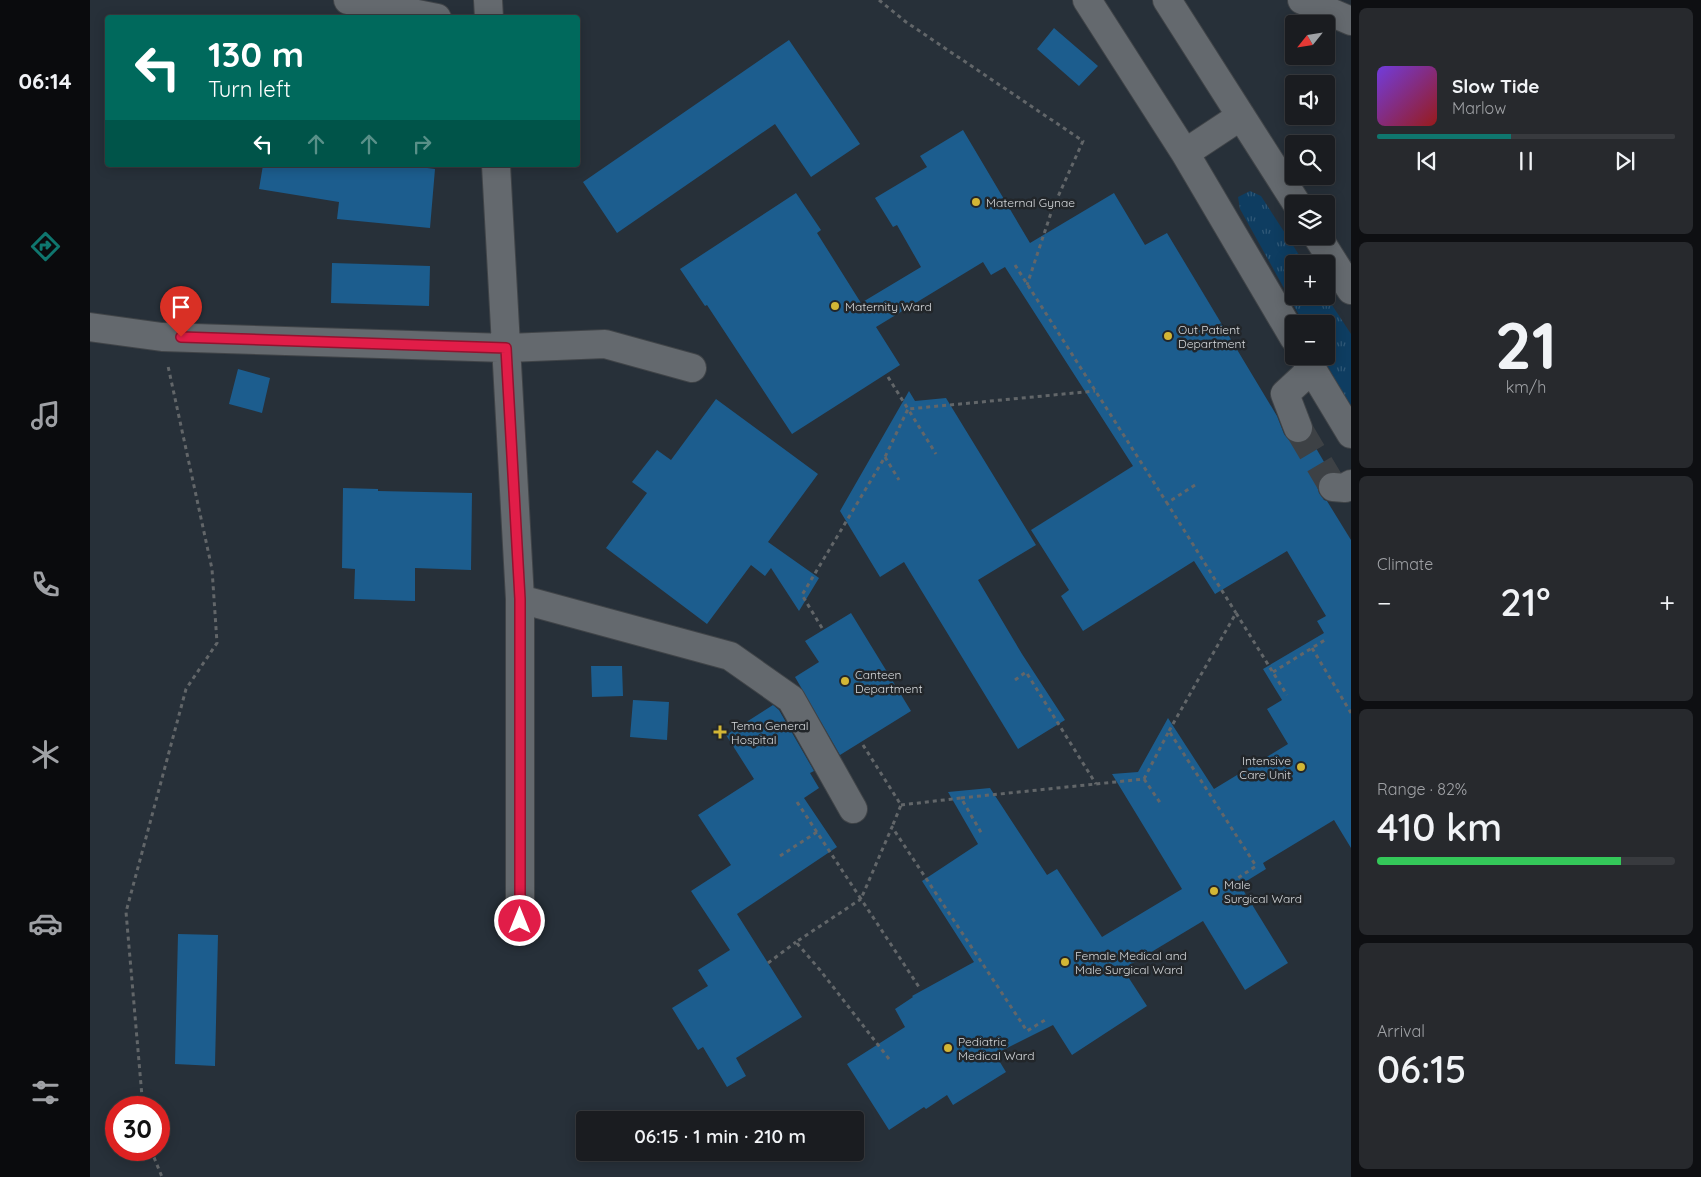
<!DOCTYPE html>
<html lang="en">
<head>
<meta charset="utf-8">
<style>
	body { margin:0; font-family:Quicksand,sans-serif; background:#27292d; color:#f1f3f6; height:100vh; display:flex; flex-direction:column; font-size:19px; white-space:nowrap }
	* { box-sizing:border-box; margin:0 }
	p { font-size:16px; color:#9fa1a5 }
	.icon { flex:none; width:28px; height:28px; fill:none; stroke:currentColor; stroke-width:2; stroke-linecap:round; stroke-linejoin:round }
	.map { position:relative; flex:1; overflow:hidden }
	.details { display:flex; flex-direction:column; gap:8px; padding:8px; background:#0e0f12; width:350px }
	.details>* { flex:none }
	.hud { position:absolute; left:15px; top:15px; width:475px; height:152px; border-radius:5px; box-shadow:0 2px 12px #0003,0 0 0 1px #383a3e; background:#00695c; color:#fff; overflow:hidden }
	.needle { width:32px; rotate:240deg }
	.buttons { position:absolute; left:1195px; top:15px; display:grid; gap:10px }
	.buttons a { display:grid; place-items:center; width:50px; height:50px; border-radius:5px; background:#1a1c20; box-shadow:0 2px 12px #0003,0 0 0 1px #383a3e; font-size:25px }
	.speed { position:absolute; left:15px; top:1096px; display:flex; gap:10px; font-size:25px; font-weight:700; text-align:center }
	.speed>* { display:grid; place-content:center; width:65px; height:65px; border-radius:50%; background:#1a1c20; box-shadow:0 2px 12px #0003,0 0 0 1px #383a3e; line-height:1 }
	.speed .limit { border:8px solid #d22; background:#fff; color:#111 }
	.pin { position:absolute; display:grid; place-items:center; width:42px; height:42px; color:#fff; margin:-51px -21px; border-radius:50% 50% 50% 0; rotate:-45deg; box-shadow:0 0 5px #0007 }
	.pin .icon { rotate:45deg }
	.me { position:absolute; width:55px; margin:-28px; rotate:0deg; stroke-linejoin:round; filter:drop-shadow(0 0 4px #0008) }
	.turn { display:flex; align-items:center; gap:18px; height:105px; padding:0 20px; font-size:22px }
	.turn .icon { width:65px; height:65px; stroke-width:2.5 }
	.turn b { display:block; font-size:35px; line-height:42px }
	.lanes { display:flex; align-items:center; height:48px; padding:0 20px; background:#0003; justify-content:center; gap:25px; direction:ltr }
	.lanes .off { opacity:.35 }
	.big { font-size:38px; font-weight:600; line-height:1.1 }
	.details .tile { flex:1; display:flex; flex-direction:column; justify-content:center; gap:8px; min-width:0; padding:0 18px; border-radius:8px; background:#27292d }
	.details .dial { align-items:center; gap:0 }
	.dial b { font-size:65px; line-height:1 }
	.song { display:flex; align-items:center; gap:15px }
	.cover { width:60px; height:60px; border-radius:8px; background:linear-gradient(135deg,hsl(260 70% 55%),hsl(0 70% 35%)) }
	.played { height:5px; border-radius:2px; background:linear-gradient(90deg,#0f766e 45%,#383a3e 45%) }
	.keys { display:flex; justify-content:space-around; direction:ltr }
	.heat { display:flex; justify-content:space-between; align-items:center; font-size:28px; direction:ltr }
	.charge { height:8px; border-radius:4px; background:linear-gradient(90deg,#34c759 82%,#383a3e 0) }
	.trip { position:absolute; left:486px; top:1111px; width:288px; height:50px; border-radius:5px; background:#1a1c20; box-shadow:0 2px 12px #0003,0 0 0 1px #383a3e; font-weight:600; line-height:50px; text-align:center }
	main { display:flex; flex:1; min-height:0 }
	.tab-bar { display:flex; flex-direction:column; width:90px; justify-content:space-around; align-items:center; background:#0a0b0d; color:#9fa1a5 }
	.tab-bar .icon { width:35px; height:35px }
	.tab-bar .current { color:#0f766e }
	.tab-bar b { font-size:22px; color:#f1f3f6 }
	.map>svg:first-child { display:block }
</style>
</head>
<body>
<main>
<nav class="tab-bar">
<b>06:14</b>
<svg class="icon current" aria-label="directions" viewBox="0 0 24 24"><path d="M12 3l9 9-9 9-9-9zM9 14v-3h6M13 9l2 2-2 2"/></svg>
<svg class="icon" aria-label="music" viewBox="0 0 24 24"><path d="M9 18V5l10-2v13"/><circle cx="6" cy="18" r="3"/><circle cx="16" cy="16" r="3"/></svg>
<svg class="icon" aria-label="phone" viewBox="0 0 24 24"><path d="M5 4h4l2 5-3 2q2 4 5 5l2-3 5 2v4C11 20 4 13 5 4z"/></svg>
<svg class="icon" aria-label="climate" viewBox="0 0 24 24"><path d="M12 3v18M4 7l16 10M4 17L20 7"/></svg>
<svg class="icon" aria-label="car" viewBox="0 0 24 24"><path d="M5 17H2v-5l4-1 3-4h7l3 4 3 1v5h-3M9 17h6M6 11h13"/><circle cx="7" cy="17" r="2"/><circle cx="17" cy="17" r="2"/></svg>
<svg class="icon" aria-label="filters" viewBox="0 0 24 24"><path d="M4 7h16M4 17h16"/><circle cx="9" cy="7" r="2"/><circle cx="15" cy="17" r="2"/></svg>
</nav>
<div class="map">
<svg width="1261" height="1177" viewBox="0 0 1261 1177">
	<defs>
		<pattern id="grass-tufts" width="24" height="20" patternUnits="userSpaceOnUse" patternTransform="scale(1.25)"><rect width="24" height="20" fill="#0e3d61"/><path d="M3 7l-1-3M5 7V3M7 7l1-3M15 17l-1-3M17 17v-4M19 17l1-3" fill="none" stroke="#305877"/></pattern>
	</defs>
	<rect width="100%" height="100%" fill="#22262a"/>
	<path fill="#273039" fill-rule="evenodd" d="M0 0H1261V1177H0ZM18 18H488V165H18ZM1204 24H1236V56H1204ZM1204 84H1236V116H1204ZM1204 144H1236V176H1204ZM1204 204H1236V236H1204ZM1204 264H1236V296H1204ZM1204 324H1236V356H1204ZM26 1108H69V1150H26ZM495 1120H765V1152H495Z"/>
	<path fill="url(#grass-tufts)" d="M1160 191 1171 196 1215 264H1204V296H1236L1261 334V409L1232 356H1236V324H1214L1150 209 1148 197Z"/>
	<path fill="#1c5d8e" d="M964 28 1008 66 989 86 947 49Z
		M699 40 770 144 721 177 685 124 527 233 493 182Z
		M873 130 940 243 1024 193 1055 245 1077 233 1187 416 1194 434 1199 440 1205 443H1213L1220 438 1240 472 1236 473 1230 479 1227 486 1229 493 1234 500 1237 501 1261 540V848L1244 820 1173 863 1176 869 1150 885 1198 963 1155 990 1113 921 1033 969 1057 1006 982 1055 963 1025 905 1054 916 1072 863 1105 857 1095 836 1109 834 1107 799 1130 757 1064 815 1027 805 1009 823 997 822 996 884 962 832 881 888 844 858 792 900 788 957 875 967 869 1012 937 1092 889 1022 774 1048 772 1078 718 1124 789 1198 744 1177 709 1192 700 1173 669 1234 633 1227 621 1236 616 1197 551 1125 594 1104 561 993 631 971 596 979 590 941 530 1043 466 915 267 901 275 893 262 786 327 810 365 702 434 617 305 615 306 590 269 706 193 731 230 727 233 771 303 831 267 807 225 803 227 785 198 837 167 830 156Z
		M173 165H322V166L345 169 340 228 247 219 249 202 169 189Z
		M242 263 340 266 339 306 241 303Z
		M148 369 180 378 172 413 139 404Z
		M819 391 825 401 856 398 946 545 888 580 932 654 975 720 928 749 814 562 790 577 750 511Z
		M626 399 728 474 678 542 729 578 709 611 681 568 675 576 661 565 617 624 516 548 557 493 542 482 567 450 581 460Z
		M253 488 288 489V491L382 493 381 570 325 568V601L264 599 265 569 252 568Z
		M761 613 821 711 750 755 705 677 729 662 715 641Z
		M501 666H532L533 696 502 697Z
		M543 700 579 702 577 740 540 737Z
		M683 705 689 710 724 771 720 773 729 788 714 798 747 847 647 914 712 1017 646 1058 656 1076 637 1087 613 1047 608 1050 582 1008 618 986 608 970 640 950 601 891 641 865 608 815 664 779 636 735Z
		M88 934 128 935 125 1066 85 1064Z"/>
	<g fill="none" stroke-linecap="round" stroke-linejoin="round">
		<path stroke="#3d4145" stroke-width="28" stroke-dasharray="28 14" stroke-linecap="butt" d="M1208 428 1243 487"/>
		<defs>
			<path id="minor" d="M258 0 347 18
				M398 0 399 18
				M997 0 1095 153 1204 338
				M1077 0 1207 204
				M1212 0 1261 21
				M1095 153 1151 116
				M406 165 430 599V921
				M1227 236 1261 290
				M0 327 72 337 416 348 515 344 602 368
				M1214 356 1261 434
				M1208 428 1195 394 1222 369
				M1243 487 1255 488 1261 484
				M430 599 640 656 701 699 763 809"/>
		</defs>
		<use href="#minor" stroke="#404448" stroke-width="30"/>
		<path stroke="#626669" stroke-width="3" stroke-dasharray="4 4" stroke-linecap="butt" d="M789 0 816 22 993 141 962 210 937 285
			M925 265 1077 503
			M798 377 818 409 1005 391
			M795 457 809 480
			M1105 485 1077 503 1146 613
			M732 628 712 595 795 457 818 409 846 454
			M1222 648 1261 713
			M1183 672 1235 640
			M925 680 936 672 1006 784
			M1079 731 1146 613 1197 695
			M773 745 811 805 802 827
			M1054 779 1079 731 1166 866 1148 878
			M871 798 1054 779 1071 804
			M707 802 771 899 802 827 937 1031 955 1020
			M811 805 871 798 892 834
			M690 856 727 832
			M678 963 706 942
			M799 1059 730 970 706 942 771 899 829 987
			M53 1108 36 912 96 689 127 643 122 569 78 366
			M61 1150 72 1177"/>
		<use href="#minor" stroke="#64696e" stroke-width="28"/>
	</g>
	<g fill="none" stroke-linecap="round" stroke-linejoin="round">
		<defs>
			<path id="route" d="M91 337 416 348 430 599V921"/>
		</defs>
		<use href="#route" stroke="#92132f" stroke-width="12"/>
		<use href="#route" stroke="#e11d48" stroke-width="9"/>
	</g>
	<g fill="#d3b635" stroke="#22262a" stroke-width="2">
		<circle cx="886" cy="202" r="5"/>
		<circle cx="745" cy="306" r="5"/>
		<circle cx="1078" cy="336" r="5"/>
		<circle cx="755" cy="681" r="5"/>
		<path d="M627.5 724.5h5v5h5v5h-5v5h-5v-5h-5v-5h5z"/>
		<circle cx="1211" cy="767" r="5"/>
		<circle cx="1124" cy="891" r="5"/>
		<circle cx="975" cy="962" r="5"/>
		<circle cx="858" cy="1048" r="5"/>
	</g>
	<g text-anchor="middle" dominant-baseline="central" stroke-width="5" stroke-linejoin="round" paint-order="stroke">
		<g font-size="12" fill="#d7dadd" stroke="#22262a" text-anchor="start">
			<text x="896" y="202">Maternal Gynae</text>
			<text x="755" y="306">Maternity Ward</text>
			<text x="1088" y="329">Out Patient<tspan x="1088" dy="14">Department</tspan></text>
			<text x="765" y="674">Canteen<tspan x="765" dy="14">Department</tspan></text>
			<text x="641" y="725">Tema General<tspan x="641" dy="14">Hospital</tspan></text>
			<text x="1201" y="760" text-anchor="end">Intensive<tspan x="1201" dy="14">Care Unit</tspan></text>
			<text x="1134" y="884">Male<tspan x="1134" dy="14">Surgical Ward</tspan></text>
			<text x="985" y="955">Female Medical and<tspan x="985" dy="14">Male Surgical Ward</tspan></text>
			<text x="868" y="1041">Pediatric<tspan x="868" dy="14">Medical Ward</tspan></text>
		</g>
	</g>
</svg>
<div class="buttons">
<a><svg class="needle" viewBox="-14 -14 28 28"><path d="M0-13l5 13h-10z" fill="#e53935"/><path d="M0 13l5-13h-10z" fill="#9fa1a5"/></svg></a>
<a><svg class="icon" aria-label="sound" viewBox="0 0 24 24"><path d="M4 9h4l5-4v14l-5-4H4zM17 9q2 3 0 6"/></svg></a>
<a><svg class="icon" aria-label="search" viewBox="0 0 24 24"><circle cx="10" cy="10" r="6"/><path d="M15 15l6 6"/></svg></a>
<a><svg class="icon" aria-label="layers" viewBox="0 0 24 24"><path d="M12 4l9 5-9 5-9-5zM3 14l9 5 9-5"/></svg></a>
<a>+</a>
<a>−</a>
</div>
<div class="speed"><div class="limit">30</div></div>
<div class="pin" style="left:91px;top:337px;background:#d93025"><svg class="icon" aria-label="arrive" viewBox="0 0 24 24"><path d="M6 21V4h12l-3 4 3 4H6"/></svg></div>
<svg class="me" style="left:430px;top:921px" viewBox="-20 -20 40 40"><circle r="17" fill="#e11d48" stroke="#fff" stroke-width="3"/><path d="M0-11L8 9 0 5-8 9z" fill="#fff"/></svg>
<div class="trip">06:15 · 1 min · 210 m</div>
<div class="hud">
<div class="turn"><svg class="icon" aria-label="left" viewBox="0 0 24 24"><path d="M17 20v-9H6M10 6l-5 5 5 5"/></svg><div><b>130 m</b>Turn left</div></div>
<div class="lanes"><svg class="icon" aria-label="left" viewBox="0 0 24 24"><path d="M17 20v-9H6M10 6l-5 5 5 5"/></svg><svg class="icon off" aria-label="ahead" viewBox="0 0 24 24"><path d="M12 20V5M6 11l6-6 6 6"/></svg><svg class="icon off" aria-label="ahead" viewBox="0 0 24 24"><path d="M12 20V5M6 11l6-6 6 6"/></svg><svg class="icon off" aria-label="right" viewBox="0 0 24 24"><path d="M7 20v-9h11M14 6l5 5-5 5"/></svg></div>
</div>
</div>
<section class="details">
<div class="tile">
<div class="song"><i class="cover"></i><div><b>Slow Tide</b><p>Marlow</p></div></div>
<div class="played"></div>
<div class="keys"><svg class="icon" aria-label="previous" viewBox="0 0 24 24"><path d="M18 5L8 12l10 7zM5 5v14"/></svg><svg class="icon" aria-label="pause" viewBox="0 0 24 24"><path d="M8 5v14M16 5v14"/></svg><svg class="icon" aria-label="next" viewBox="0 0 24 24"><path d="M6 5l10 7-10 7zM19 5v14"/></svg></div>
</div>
<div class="tile dial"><b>21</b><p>km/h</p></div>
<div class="tile"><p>Climate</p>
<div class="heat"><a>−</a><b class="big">21°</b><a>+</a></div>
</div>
<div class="tile"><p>Range · 82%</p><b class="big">410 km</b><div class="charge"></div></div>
<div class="tile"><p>Arrival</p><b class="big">06:15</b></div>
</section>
</main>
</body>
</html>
